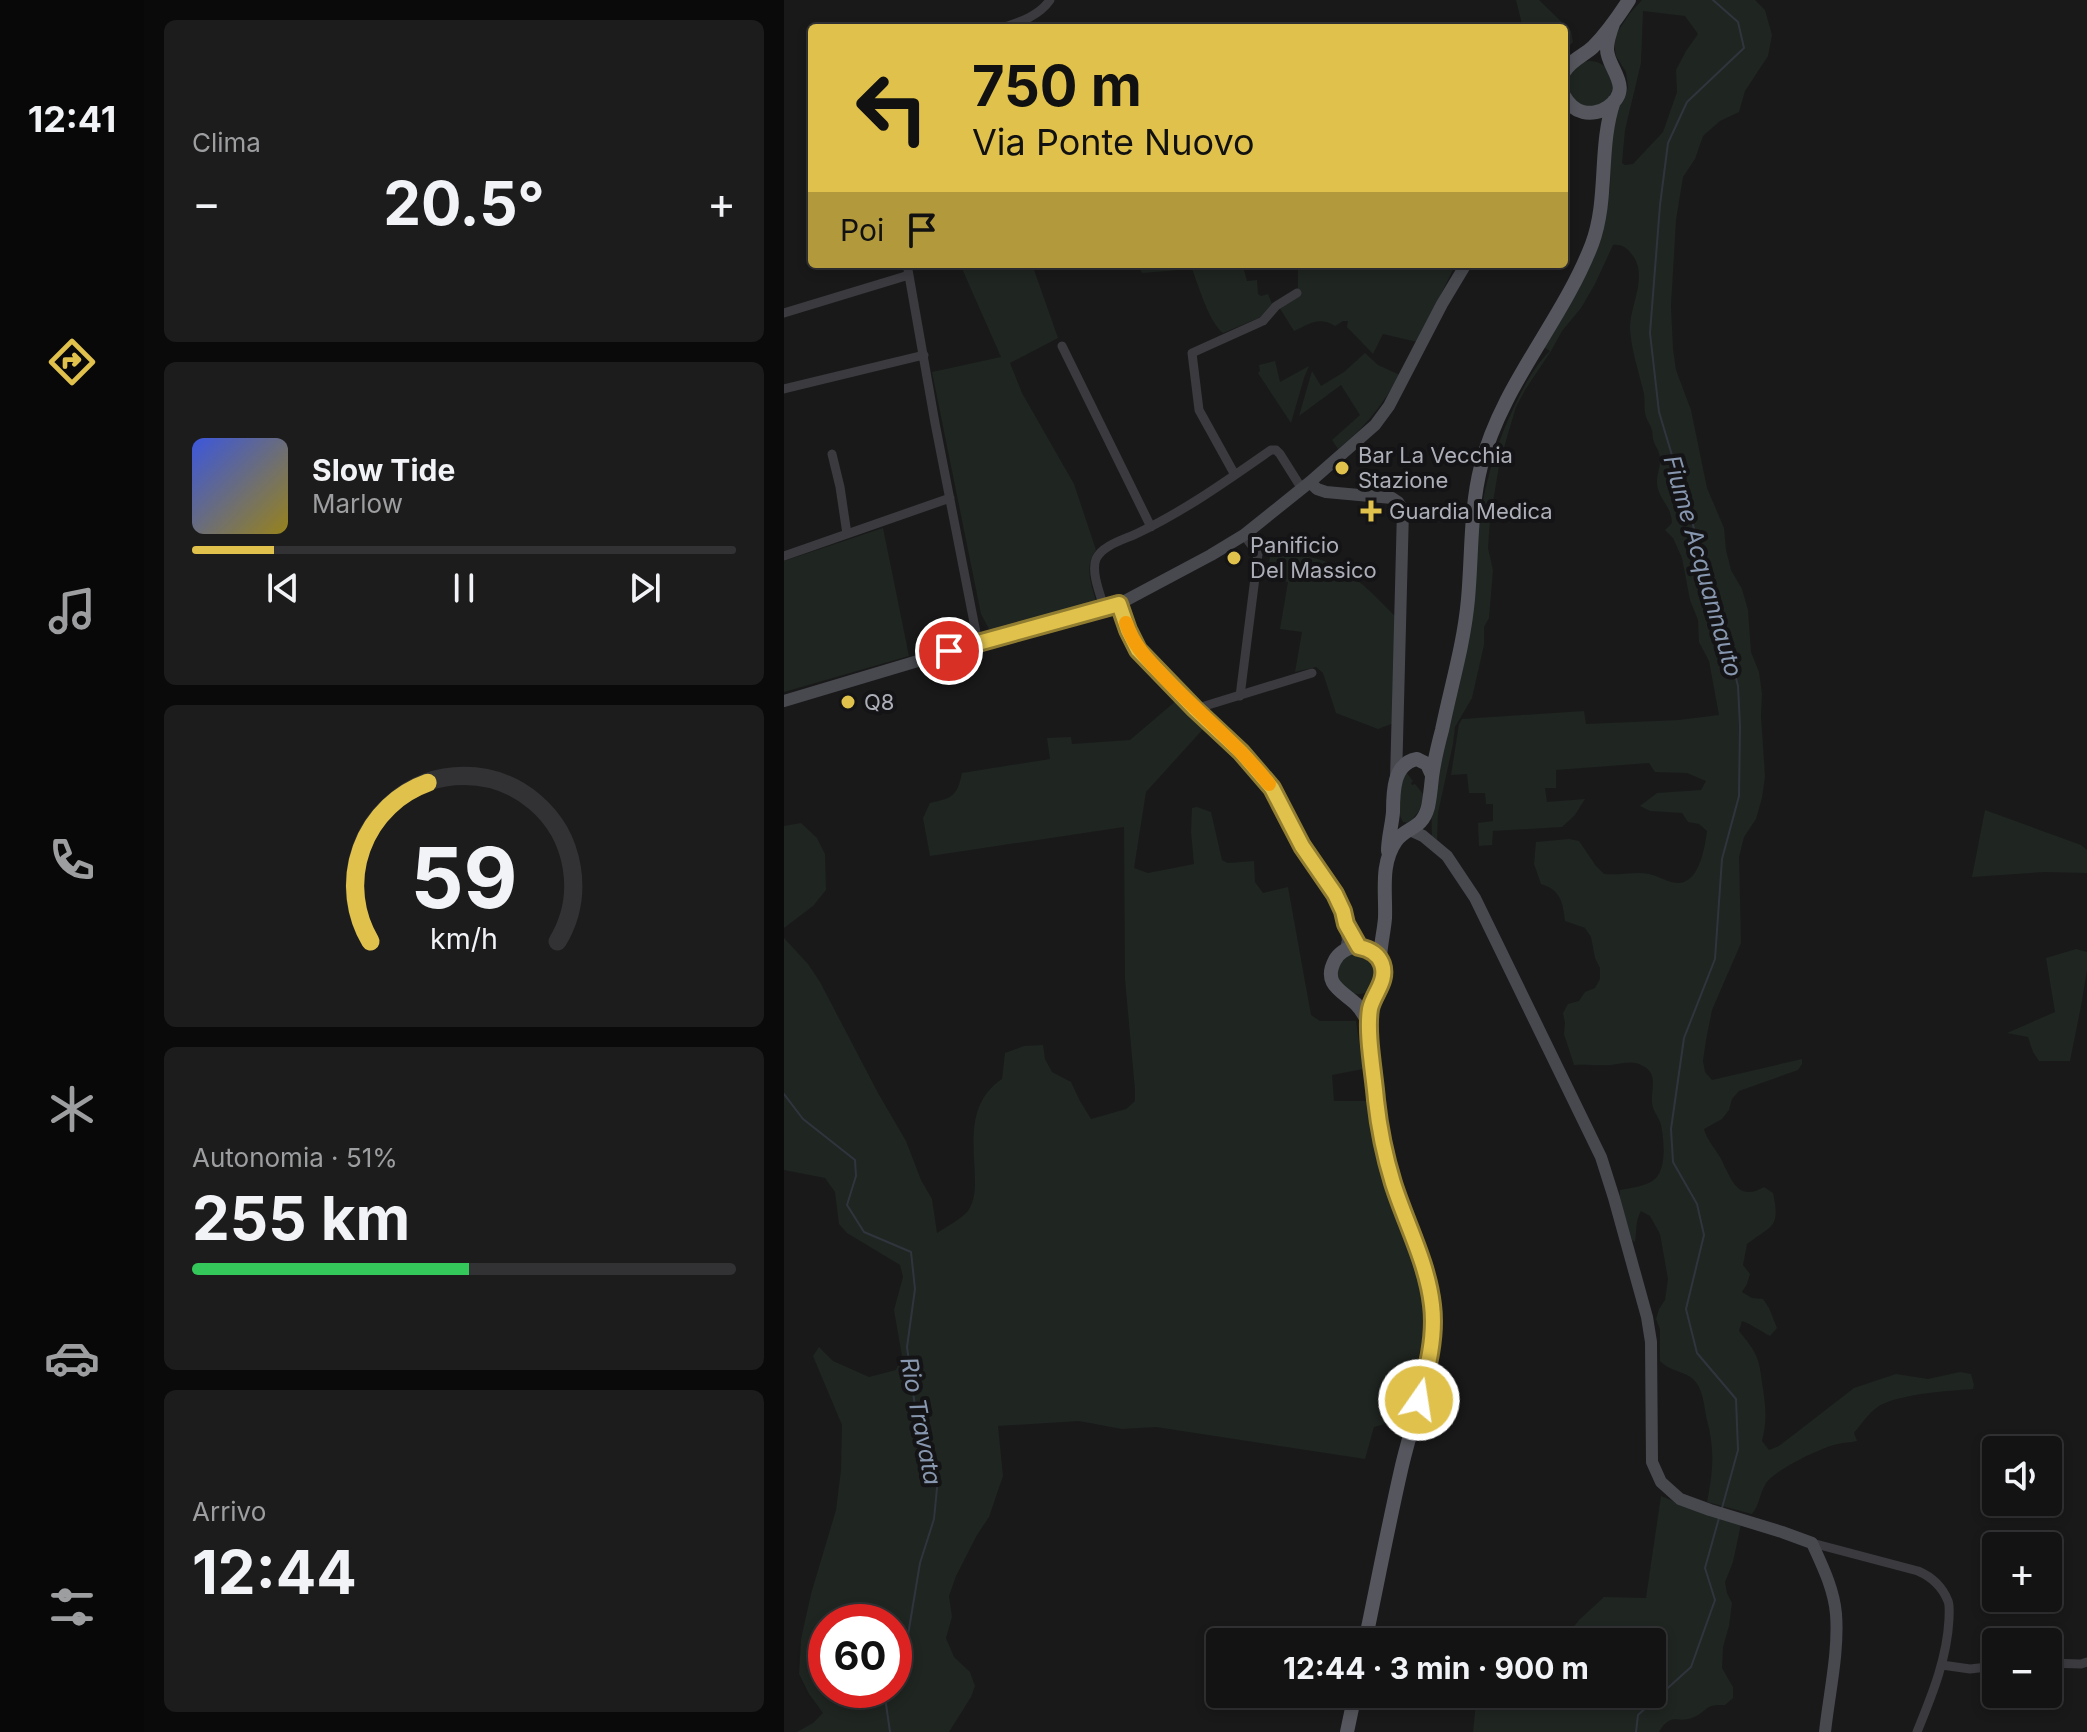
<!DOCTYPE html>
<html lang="it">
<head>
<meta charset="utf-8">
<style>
	body { margin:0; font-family:Inter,sans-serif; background:#1c1c1d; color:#f1f3f6; height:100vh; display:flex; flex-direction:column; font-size:30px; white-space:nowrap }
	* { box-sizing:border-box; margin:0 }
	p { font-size:26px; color:#9d9ea0 }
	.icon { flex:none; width:44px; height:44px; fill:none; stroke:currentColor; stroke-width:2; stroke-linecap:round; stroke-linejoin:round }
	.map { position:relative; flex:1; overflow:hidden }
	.sheet { display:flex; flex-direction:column; gap:20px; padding:20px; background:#0a0a0b; width:640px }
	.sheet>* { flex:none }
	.top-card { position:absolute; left:24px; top:24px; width:760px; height:244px; border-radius:8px; box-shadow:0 4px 12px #0003,0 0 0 2px #323234; background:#dfc14c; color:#111; overflow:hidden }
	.fabs { position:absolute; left:1198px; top:1436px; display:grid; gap:16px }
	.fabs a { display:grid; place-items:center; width:80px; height:80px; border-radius:8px; background:#131314; box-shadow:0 4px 12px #0003,0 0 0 2px #323234; font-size:40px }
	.speed { position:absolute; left:24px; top:1604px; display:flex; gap:16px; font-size:40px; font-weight:700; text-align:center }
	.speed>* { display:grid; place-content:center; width:104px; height:104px; border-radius:50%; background:#131314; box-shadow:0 4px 12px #0003,0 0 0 2px #323234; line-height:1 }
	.speed .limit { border:12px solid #d22; background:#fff; color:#111 }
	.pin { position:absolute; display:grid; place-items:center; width:68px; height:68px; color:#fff; margin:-34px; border:4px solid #fff; border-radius:50%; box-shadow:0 2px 8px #0007 }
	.me { position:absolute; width:88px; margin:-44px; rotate:13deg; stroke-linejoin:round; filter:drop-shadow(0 0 6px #0008) }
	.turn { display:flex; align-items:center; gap:28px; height:168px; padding:0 32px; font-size:36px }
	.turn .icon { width:104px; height:104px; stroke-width:2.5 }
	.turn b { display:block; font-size:56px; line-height:68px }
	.then { display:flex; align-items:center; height:76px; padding:0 32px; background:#0003; gap:16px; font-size:30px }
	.big { font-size:60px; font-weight:700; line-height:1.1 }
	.sheet .widget { flex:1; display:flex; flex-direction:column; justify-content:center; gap:12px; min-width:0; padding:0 28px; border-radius:12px; background:#1c1c1d }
	.sheet .dial { align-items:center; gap:0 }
	.dial svg { height:208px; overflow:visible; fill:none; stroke:#323234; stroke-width:7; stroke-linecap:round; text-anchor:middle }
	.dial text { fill:#f1f3f6; stroke:none }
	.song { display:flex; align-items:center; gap:24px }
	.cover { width:96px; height:96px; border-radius:12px; background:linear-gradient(135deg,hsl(230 70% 55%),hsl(50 70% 35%)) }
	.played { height:8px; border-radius:4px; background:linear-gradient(90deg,#dfc14c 15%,#323234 15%) }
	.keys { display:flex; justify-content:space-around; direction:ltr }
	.heat { display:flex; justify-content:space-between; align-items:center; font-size:44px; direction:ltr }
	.charge { height:12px; border-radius:6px; background:linear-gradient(90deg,#34c759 51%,#323234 0) }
	.trip { position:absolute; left:422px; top:1628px; width:460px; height:80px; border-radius:8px; background:#131314; box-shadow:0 4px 12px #0003,0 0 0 2px #323234; font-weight:700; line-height:80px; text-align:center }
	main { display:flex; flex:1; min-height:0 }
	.tab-bar { display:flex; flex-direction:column; width:144px; justify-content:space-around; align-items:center; background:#080808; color:#9d9ea0 }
	.tab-bar .icon { width:56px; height:56px }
	.tab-bar .selected { color:#dfc14c }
	.tab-bar b { font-size:36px; color:#f1f3f6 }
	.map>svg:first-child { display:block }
</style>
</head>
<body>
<main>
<nav class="tab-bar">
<b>12:41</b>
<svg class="icon selected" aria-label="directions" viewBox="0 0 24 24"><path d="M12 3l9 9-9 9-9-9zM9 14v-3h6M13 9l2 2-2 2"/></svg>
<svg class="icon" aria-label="music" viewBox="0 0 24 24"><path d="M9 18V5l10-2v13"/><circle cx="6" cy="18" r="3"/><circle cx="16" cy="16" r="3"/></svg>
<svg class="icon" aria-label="phone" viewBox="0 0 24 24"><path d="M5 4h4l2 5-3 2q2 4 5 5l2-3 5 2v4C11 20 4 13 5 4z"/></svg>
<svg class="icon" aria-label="climate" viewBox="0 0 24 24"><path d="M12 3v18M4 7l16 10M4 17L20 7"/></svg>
<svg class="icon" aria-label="car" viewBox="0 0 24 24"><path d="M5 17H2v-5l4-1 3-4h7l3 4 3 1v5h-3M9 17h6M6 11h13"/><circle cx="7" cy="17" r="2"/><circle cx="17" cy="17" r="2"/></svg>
<svg class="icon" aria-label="filters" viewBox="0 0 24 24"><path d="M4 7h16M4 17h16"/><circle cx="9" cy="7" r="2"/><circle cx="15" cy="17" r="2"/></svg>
</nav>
<section class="sheet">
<div class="widget"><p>Clima</p>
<div class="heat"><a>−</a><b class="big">20.5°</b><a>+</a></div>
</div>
<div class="widget">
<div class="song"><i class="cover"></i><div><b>Slow Tide</b><p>Marlow</p></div></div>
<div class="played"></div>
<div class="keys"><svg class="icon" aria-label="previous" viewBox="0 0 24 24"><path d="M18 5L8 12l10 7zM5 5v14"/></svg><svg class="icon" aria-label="pause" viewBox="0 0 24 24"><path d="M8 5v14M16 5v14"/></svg><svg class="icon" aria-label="next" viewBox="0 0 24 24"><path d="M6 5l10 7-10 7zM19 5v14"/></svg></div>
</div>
<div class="widget dial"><svg viewBox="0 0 100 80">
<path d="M14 69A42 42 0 1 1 86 69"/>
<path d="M14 69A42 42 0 0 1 36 8" stroke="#dfc14c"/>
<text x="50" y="56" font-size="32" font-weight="700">59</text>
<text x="50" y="72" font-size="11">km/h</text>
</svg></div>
<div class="widget"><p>Autonomia · 51%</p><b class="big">255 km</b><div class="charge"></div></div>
<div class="widget"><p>Arrivo</p><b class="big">12:44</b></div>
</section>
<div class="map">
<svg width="1303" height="1732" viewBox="0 0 1303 1732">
	<rect width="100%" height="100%" fill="#19191a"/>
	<path fill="#1f2521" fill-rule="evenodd" d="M732 0H755L787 31 789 42 780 52V28H739Z
		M858 0H971L981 10 988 35 984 56 961 91 955 112 936 121 919 136 911 159 899 177 892 220 887 306 889 349 892 370 907 410 923 488 940 528 942 550 947 570 958 589 964 610 967 652 975 672 978 694 977 716 981 776 978 798 972 819 960 837 955 857 957 943 928 1010 922 1040 919 1061 921 1072 928 1080 1018 1059V1064L1014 1070 955 1091 948 1099 945 1110 938 1119 920 1129C923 1140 930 1147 936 1157 947 1178 953 1203 980 1187L989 1193C997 1229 987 1225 963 1244L959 1265 966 1274 963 1284 958 1292 968 1298 979 1299 985 1308 993 1328 986 1336C976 1331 969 1325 958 1321L955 1331C975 1355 975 1359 979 1389 982 1409 983 1421 978 1441L985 1450 995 1446 1070 1388 1112 1374 1144 1379 1176 1372 1187 1374 1190 1385 1189 1389C1163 1391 1126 1393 1101 1403 1089 1407 1078 1423 1070 1433L1073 1441C1067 1443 1060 1442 1054 1444 1038 1447 988 1471 981 1485 975 1495 976 1504 968 1514L923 1502C929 1472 931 1449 923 1420 920 1408 920 1389 909 1379 900 1371 885 1371 876 1361V1329L872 1319 875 1309 881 1300 884 1279 876 1234 866 1216 857 1211C851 1221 853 1230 851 1242L848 1240 836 1201V1190C847 1188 863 1186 871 1179 883 1168 880 1139 877 1125 875 1117 868 1110 868 1102 867 1087 875 1073 857 1065 847 1060 837 1064 827 1065 814 1066 802 1064 790 1065L780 1034 781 1023 779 1013 784 1004 795 1001 801 992 811 988 816 979V968L811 958 807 937 801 928 781 921C779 903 777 890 757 884L750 864 752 842 785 839 795 841 812 866 820 874C835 876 851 871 865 874 875 876 884 883 895 883 916 882 921 846 923 831L915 824 904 822 898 813 866 811 856 806 873 793 917 790 922 781 903 773 871 772 865 763 772 770V788H761L763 802 801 799 791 815 778 827 709 831 708 845 695 846 694 823 709 821V804H702L701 793H685L683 774 667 775 675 724 678 719 800 711 802 724 895 720 935 715 925 661 915 642 914 620 906 600 898 558 889 538 881 530 888 523C887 506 878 503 874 489 870 477 879 465 875 453 874 449 871 446 870 442 868 438 869 434 868 430 866 424 862 419 861 413 860 406 861 400 860 394 855 372 847 350 846 328 846 305 864 277 849 256 843 248 839 244 829 245L811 284 797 308 778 331 767 351 741 390 732 407 723 437 715 466 706 520 704 548 709 570 705 618 700 627V645L688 698 671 727 669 744 654 813 653 842 648 836C644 776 670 721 680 663 689 615 688 566 696 517 702 479 713 442 730 407 739 388 750 366 766 351L759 347 818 224 826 189 827 137 831 114 841 96 844 87 842 72 832 56 830 43 832 34 846 13ZM859 11 901 16 914 34 902 51 892 70 893 92 879 132 849 164 841 165 838 163 841 130 857 63Z
		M783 84a23 23 0 1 1 46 0a23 23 0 1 1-46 0Z
		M176 264H248L274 338 226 363 238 393 290 484 312 550C300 566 307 584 312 601L212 634 205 629 197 614 148 372 217 357Z
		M353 264H471L460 270 463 281 473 280 474 294 477 296 484 294 488 304 477 317 439 333C425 322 415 287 408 269L358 273Z
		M514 264H672L633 342 599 334 589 354 563 327 564 321H559L551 326C535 316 526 324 510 331L495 307 514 297Z
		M581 353 594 365 616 375C598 405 582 427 554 449L548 440 576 415 557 385 515 416 528 371 537 386 560 372Z
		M491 361 496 382 525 366 520 378 507 423 474 373 476 371 475 365Z
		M99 528 125 656 0 692V561Z
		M486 554C500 555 516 555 530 558 564 566 587 592 611 616L610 723 594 729 552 713 539 673 532 667 511 672 518 632 496 629 504 582 484 579Z
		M393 700 420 728 362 792 350 868 364 873 410 864 407 832 408 808 413 807 427 812 438 860 444 863 470 861 471 882 479 893 504 887 527 1015 536 1021H572L579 1069 548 1075 550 1101H584C589 1140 598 1178 611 1214 622 1245 637 1275 641 1308 643 1336 626 1388 620 1416L605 1423 590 1427 581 1459 372 1427 338 1429 295 1421 214 1426 219 1476 205 1517 193 1535 172 1576 165 1596 168 1617 162 1638 170 1657 186 1672 191 1686 187 1697 165 1732H13L29 1723 39 1713 25 1694 15 1674 17 1639 27 1594 52 1510 57 1470 58 1425 29 1356 35 1347 49 1361 85 1377 112 1370 118 1356 110 1310 119 1277 116 1265 63 1233 55 1224 51 1192 41 1178 0 1170V938L24 964 36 982 94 1093 122 1141 137 1180 148 1199 153 1233C163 1226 176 1220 184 1211 190 1202 191 1192 191 1181 190 1143 182 1103 218 1079L221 1053 240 1046 259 1045 261 1059 268 1072 287 1082 296 1101 307 1119 342 1109 351 1101V1090L341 979 340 827 146 856 139 818 146 803C169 798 173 796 178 773L266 759 263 738 287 737 288 744 346 740ZM42 1622H110V1690H42Z
		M622 772 629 781 627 783 628 785 631 784 640 795 635 811 625 823 619 822C610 807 615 788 622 772Z
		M1201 810 1297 845 1303 850V873L1260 872 1188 877Z
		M17 823 33 838 41 854 42 890 29 906 0 928V826Z
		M1292 949 1303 952V970L1298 1001 1286 1061H1255L1249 1052 1244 1037 1223 1033 1271 1012 1262 958Z
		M553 973a21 21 0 1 1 42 0a21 21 0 1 1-42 0Z
		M877 1496 917 1512 957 1524 949 1562 941 1582 943 1593 948 1603 945 1626 939 1647 938 1668 949 1687V1698L941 1705C920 1704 925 1710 910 1717 894 1725 888 1710 875 1732H689L693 1694H868V1642H714L723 1633 782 1637 795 1620 820 1597 862 1598Z"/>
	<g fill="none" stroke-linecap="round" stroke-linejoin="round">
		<path stroke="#30353d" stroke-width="2" d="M929 0 954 22 960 48 903 102 884 143 876 205 866 333 875 412 936 615 954 686 956 726 955 796 938 859 931 959 900 1038 887 1129 889 1162 913 1204 920 1235 902 1309 913 1353 952 1399 954 1450 938 1508
			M0 1094 19 1119 71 1160 72 1176 63 1205 80 1232 127 1252 131 1289 123 1347 132 1414 153 1488 150 1519 136 1563 122 1647 110 1666
			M100 1690 106 1732
			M852 1732 854 1715 907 1667 931 1600 921 1568 935 1518"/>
		<path stroke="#3a3a3f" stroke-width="9" d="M218 28C236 22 255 16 266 0
			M123 264 151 423 194 643
			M0 313 125 275
			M278 346 367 527
			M0 389 140 355
			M48 454 56 487 63 534
			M451 475 415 410 408 353 479 321 492 306 513 293
			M0 556 166 498
			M320 607C316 594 307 572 312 559 318 545 342 539 354 533 402 510 444 480 487 450H492L496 454 518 489
			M456 696 474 554 460 535
			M411 709 528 673
			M1028 1543 1134 1571C1148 1577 1158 1586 1164 1601 1166 1606 1165 1613 1165 1619 1163 1659 1148 1695 1133 1732
			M1264 1663 1297 1664 1303 1662
			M1158 1665 1186 1669 1212 1666"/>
		<path stroke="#48494f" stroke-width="12" d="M526 482 533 489 542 492 608 498 614 502 619 510 612 780
			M335 604 344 630 354 650 411 709 457 752 488 788 518 846 551 894 559 911 564 940 562 949
			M0 701 194 643 335 604 427 555 460 535 526 482 591 425 605 406 658 304 682 264
			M626 830 639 836 663 856 691 898 817 1157 830 1198 863 1317 867 1342 868 1462 877 1482 896 1499 926 1510 998 1532 1028 1543C1038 1565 1050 1589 1052 1614 1055 1652 1045 1694 1041 1732"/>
		<path stroke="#56575e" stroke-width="14" d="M780 72C787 60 799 56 809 47 823 33 834 17 845 0
			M780 96C784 103 790 110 799 112 807 114 817 112 824 107 851 87 823 69 823 49 823 41 826 32 829 24
			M604 851C604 838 608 825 609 812 609 793 609 763 633 759L643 764 648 775
			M596 960C596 946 600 932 601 918 602 892 596 864 612 841 623 826 638 830 644 807 646 798 647 787 648 777 650 762 654 745 658 730 667 686 680 644 684 599 688 555 686 509 697 466 718 384 778 322 808 244 825 198 814 147 830 101
			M581 1642C593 1585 604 1527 617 1470 627 1425 645 1381 648 1334 651 1275 626 1237 609 1183 597 1144 593 1105 589 1064 588 1048 584 1032 586 1016 588 995 610 974 592 954 586 949 578 946 570 947 562 948 554 954 551 960 538 984 558 991 572 1004 578 1010 581 1016 585 1024
			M563 1732 571 1694"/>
	</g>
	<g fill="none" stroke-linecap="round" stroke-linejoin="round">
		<defs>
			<path id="route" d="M165 651 335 604 344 630 354 650 411 709 457 752 488 788 518 846 551 894 559 911 562 924 575 947C585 949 594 953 598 964 604 981 589 994 586 1009 582 1034 590 1074 592 1100 595 1128 601 1157 609 1183 622 1224 643 1262 648 1305 652 1337 643 1370 635 1400"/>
		</defs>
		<use href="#route" stroke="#917d31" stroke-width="20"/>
		<use href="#route" stroke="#dfc14c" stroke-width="14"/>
		<path stroke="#f59e0b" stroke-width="14" d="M342 623C350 648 368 664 385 682 418 716 455 746 485 784"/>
	</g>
	<g fill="#dfc14c" stroke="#141315" stroke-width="3">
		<circle cx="558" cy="468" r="8"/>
		<path d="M583 499h8v8h8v8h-8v8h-8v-8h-8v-8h8z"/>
		<circle cx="450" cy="558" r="8"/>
		<circle cx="64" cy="702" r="8"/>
	</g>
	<g text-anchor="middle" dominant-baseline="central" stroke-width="8" stroke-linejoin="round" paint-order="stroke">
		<g font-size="22" fill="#acaeb8" stroke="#141315" text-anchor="start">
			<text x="574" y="455">Bar La Vecchia<tspan x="574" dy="25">Stazione</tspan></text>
			<text x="605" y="511">Guardia Medica</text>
			<text x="466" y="545">Panificio<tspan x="466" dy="25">Del Massico</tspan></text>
			<text x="80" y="702">Q8</text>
		</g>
		<g font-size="24" font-style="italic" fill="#8797af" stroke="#141315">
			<text transform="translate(919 566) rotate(74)">Fiume Acquannauto</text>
			<text transform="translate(137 1421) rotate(79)">Rio Travata</text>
		</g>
	</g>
</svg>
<div class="fabs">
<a><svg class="icon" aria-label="sound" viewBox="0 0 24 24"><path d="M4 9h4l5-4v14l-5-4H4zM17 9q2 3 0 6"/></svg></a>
<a>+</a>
<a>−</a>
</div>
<div class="speed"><div class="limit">60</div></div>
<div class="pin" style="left:165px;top:651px;background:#d93025"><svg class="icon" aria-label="arrive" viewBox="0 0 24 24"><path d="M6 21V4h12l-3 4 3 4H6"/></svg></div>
<svg class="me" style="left:635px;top:1400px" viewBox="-20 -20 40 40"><circle r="17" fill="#dfc14c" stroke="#fff" stroke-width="3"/><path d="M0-11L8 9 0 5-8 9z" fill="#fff"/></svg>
<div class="trip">12:44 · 3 min · 900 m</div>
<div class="top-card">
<div class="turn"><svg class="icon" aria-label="left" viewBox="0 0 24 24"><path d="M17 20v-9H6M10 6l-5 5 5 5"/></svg><div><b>750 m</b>Via Ponte Nuovo</div></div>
<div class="then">Poi<svg class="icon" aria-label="arrive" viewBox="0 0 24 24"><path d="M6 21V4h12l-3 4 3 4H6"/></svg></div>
</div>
</div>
</main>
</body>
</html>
